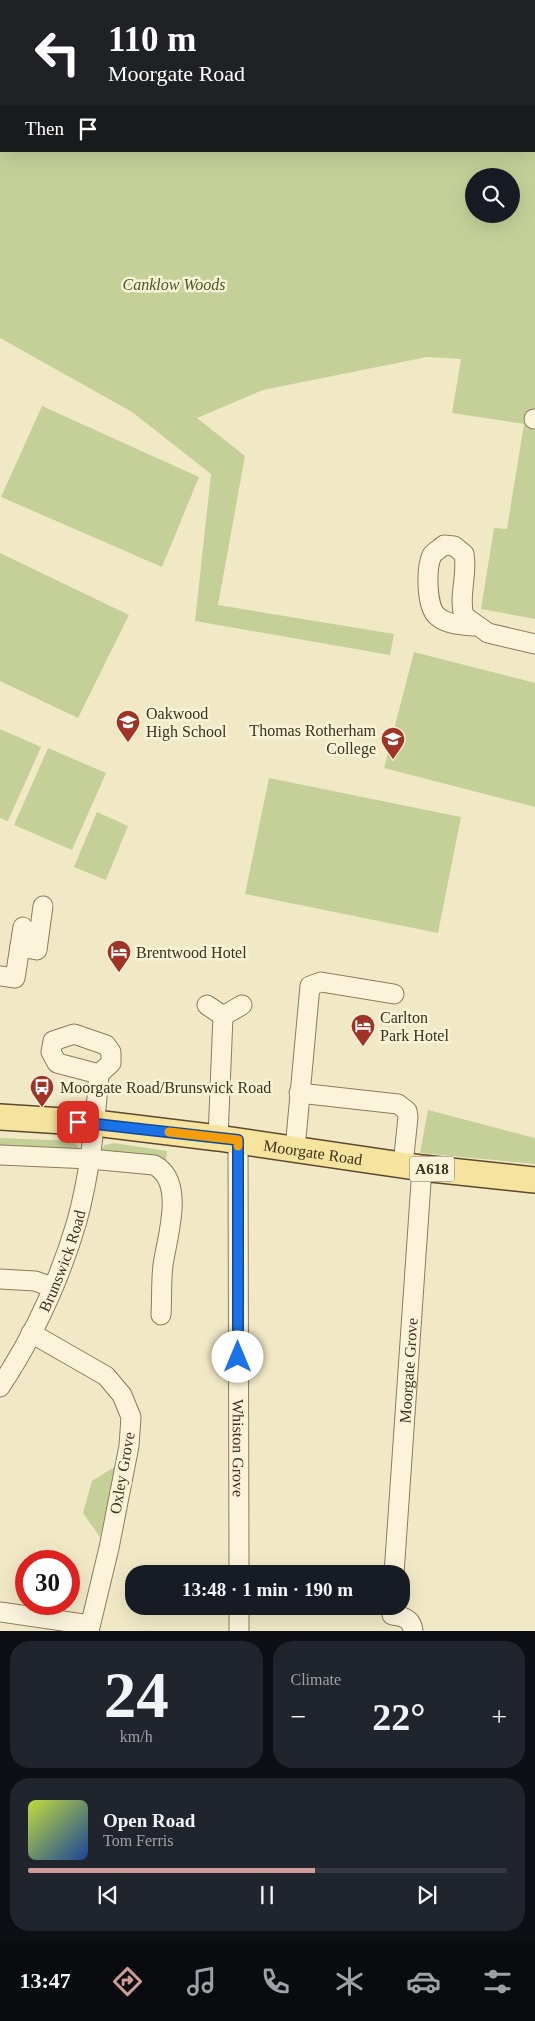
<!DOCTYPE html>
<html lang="en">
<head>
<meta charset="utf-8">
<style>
	body { margin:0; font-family:"Times New Roman",serif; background:#20242c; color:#f1f3f6; height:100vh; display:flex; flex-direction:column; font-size:19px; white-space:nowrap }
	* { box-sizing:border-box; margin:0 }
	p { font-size:16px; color:#9ea1a6 }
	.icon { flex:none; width:28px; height:28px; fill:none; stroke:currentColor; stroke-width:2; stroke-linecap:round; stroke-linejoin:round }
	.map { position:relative; height:1631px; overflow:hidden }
	.drawer { display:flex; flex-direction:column; gap:10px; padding:10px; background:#0d0f14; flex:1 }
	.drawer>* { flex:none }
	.top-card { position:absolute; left:0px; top:0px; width:535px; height:152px; box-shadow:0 5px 20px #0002; background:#202124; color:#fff; overflow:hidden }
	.controls { position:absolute; left:465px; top:168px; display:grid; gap:10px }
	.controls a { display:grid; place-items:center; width:55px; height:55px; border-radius:50%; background:#171b24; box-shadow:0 5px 20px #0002; font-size:25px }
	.speed { position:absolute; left:15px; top:1550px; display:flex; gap:10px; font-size:25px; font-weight:700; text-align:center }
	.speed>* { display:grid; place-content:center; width:65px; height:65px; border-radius:50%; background:#171b24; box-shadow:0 5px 20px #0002; line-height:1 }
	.speed .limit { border:8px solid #d22; background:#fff; color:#111 }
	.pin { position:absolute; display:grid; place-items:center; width:42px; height:42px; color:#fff; margin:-21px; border-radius:10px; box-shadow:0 2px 8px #0006 }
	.me { position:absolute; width:55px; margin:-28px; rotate:0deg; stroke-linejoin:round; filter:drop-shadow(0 0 4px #0008) }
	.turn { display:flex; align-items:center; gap:18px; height:105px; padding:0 25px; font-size:22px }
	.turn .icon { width:65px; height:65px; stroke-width:2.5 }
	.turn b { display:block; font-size:35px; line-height:42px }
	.then { display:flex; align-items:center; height:48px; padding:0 25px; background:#0003; gap:10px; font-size:19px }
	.big { font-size:38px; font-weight:700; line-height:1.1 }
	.drawer .card { flex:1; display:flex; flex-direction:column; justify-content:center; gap:8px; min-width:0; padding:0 18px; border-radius:20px; background:#20242c }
	.drawer .dial { align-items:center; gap:0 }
	.dial b { font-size:65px; line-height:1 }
	.song { display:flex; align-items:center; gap:15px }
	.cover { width:60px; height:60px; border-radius:8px; background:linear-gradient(135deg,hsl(70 70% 55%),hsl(220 70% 35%)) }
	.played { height:5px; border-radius:2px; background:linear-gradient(90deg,#cd9c98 60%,#363941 60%) }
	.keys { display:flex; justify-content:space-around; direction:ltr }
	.heat { display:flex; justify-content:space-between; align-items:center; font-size:28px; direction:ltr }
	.drawer .tiles { flex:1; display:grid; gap:10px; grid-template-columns:1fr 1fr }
	.card:last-child { grid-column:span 2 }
	.trip { position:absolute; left:125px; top:1565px; width:285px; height:50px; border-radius:20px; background:#171b24; box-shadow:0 5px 20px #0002; font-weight:700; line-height:50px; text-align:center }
	.tabs { display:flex; height:80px; justify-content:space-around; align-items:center; background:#090b0e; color:#9ea1a6 }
	.tabs .icon { width:35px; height:35px }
	.tabs .on { color:#cd9c98 }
	.tabs b { font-size:22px; color:#f1f3f6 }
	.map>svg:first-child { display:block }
</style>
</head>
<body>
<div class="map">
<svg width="535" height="1631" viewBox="0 0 535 1631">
	<rect width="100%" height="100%" fill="#f1e9c6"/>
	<path fill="#c5d099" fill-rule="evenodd" d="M0 0H535V619L481 609 494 528 507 529 524 424 452 413 461 359 427 357 263 390 197 418 245 456 218 605 394 634 390 655 195 621 211 474 132 412 0 338ZM1 1H534V151H1ZM474 176H511V214H474Z
		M42 406 199 477 162 567 1 497Z
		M0 553 129 615 78 718 0 681Z
		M414 652 535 683V807L384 768Z
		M0 729 41 747 8 821 0 818Z
		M48 748 106 773 72 850 14 825Z
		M269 778 461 817 438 933 245 894Z
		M97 812 128 826 106 880 74 867Z
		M428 1110 535 1138V1164L420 1153Z
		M0 1138 73 1141 78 1146 79 1153 0 1148Z
		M114 1143 167 1151 166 1161 102 1154V1148L105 1145Z
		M116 1466 100 1537 83 1513 92 1481Z"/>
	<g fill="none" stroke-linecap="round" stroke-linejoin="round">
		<defs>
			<g id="minor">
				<path d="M534 419H535"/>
				<path d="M475 626C463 625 447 625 437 616 426 606 426 568 432 555 434 552 441 548 444 545L454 546 464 554C468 575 458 596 464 616L488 633 535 644"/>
				<path d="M20 947 37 950 43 906"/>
				<path d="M0 976 15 978 23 927"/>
				<path d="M207 1005 223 1016 242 1005"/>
				<path d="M299 1093 398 1104 407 1111 408 1117 403 1165"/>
				<path d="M218 1138 223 1016"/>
				<path id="s1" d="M238 1140 239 1574"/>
				<path d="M295 1149 310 986 321 982 394 994"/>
				<path d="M0 1155 90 1159 154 1165C186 1181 167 1237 163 1265 161 1281 162 1298 161 1315"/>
				<path d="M0 1279 35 1281 52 1287"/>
				<path d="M31 1333 106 1376 122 1395 131 1417 129 1446 109 1548 89 1631"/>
				<path id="s2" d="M0 1387C33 1337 60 1279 77 1221 90 1173 95 1124 99 1074L57 1063 51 1052 53 1041 74 1034 106 1045 111 1052V1063L99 1074"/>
				<path id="s3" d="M394 1574 422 1168"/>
				<path d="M239 1606V1631"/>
				<path d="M0 1612 90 1625"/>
				<path d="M392 1615C403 1616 412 1619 413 1631"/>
			</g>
			<g id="major">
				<path id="s4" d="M0 1117 95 1123 218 1138 422 1168 535 1180"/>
			</g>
		</defs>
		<use href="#minor" stroke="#8e7b5a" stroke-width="21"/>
		<use href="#major" stroke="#5c482f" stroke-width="28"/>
		<use href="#minor" stroke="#fbf4db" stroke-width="19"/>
		<use href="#major" stroke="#f6e39d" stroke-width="25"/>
	</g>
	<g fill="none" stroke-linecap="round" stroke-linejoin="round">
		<defs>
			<path id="route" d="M78 1122 238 1140V1357"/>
		</defs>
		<use href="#route" stroke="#114b97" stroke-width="12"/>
		<use href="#route" stroke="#1a73e8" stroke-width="9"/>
		<path stroke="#f59e0b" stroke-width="9" d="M169 1132 238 1140V1146"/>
	</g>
	<defs>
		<symbol id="school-pin" viewBox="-11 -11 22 30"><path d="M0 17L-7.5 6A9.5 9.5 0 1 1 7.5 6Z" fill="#a13226" stroke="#f8f2d7"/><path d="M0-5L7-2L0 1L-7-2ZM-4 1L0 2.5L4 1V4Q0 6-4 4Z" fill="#fff"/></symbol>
		<symbol id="university-pin" viewBox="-11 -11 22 30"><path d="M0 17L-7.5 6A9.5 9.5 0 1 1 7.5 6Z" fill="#a13226" stroke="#f8f2d7"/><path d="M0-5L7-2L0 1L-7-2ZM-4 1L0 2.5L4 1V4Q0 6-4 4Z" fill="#fff"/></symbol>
		<symbol id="hotel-pin" viewBox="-11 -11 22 30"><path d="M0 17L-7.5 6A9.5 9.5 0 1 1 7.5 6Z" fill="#a13226" stroke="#f8f2d7"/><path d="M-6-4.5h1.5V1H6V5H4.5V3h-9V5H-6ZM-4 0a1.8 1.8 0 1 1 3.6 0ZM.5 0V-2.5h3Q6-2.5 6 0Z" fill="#fff"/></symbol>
		<symbol id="bus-pin" viewBox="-11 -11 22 30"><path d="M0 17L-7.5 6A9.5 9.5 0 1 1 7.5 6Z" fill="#a13226" stroke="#f8f2d7"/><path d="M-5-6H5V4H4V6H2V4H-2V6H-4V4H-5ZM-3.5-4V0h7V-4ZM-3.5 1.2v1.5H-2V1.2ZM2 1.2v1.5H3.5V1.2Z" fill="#fff"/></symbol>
	</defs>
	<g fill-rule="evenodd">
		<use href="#school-pin" x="114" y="708" width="28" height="38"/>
		<use href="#university-pin" x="379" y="725" width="28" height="38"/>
		<use href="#hotel-pin" x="105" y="938" width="28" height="38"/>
		<use href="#hotel-pin" x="349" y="1012" width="28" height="38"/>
		<use href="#bus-pin" x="28" y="1073" width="28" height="38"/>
	</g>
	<g text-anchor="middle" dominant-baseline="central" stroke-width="5" stroke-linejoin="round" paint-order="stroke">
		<rect fill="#f8f2d7" stroke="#766b56" stroke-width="1" x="409.5" y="1156.5" width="45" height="25" rx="4"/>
		<g font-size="15" font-weight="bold" fill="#3e311f">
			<text x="432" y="1169">A618</text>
		</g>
		<g font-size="16" font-style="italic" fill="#485b24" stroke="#f8f2d7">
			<text x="174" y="284">Canklow Woods</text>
		</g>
		<g font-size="16" fill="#3e311f" stroke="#f8f2d7" text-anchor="start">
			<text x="146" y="713">Oakwood<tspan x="146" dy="18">High School</tspan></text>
			<text x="376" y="730" text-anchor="end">Thomas Rotherham<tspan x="376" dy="18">College</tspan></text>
			<text x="136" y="952">Brentwood Hotel</text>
			<text x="380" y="1017">Carlton<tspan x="380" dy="18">Park Hotel</tspan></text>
			<text x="60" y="1087">Moorgate Road/Brunswick Road</text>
		</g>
		<g font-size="16" fill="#3e311f" stroke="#f8f2d7">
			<text stroke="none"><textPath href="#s4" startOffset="315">Moorgate Road</textPath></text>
			<text stroke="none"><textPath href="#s2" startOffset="141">Brunswick Road</textPath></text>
			<text stroke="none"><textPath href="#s3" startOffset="204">Moorgate Grove</textPath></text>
			<text stroke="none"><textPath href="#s1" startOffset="308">Whiston Grove</textPath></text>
			<text transform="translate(122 1473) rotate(-80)">Oxley Grove</text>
		</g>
	</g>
</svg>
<div class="controls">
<a><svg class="icon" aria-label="search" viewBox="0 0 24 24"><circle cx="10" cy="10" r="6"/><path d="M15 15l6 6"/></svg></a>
</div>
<div class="speed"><div class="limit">30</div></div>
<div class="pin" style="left:78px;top:1122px;background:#d93025"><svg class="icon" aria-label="arrive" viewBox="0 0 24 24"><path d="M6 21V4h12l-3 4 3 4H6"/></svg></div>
<svg class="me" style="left:238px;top:1357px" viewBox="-20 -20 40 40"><circle r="19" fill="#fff"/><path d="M0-13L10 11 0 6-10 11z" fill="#1a73e8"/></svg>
<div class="trip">13:48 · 1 min · 190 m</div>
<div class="top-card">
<div class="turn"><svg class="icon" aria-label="left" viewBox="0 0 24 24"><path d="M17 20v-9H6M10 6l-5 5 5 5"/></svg><div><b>110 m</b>Moorgate Road</div></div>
<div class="then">Then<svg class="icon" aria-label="arrive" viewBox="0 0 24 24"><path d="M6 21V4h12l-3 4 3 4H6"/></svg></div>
</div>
</div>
<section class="drawer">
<div class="tiles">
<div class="card dial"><b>24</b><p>km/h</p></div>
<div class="card"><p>Climate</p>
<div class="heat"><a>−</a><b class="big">22°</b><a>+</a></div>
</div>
<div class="card">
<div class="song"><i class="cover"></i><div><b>Open Road</b><p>Tom Ferris</p></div></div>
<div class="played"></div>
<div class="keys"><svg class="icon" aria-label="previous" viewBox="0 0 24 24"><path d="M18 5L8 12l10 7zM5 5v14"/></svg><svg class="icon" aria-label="pause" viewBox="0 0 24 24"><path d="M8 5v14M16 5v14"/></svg><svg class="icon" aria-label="next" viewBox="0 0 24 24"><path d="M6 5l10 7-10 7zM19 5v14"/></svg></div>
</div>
</div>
</section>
<nav class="tabs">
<b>13:47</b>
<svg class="icon on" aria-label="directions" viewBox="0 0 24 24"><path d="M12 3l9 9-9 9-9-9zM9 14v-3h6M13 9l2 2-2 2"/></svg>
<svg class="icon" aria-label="music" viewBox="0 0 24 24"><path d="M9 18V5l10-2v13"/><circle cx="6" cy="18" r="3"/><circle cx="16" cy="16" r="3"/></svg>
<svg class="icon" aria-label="phone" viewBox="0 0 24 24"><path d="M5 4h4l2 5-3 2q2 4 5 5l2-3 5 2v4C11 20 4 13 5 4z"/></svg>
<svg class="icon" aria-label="climate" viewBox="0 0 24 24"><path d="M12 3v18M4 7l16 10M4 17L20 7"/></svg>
<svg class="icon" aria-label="car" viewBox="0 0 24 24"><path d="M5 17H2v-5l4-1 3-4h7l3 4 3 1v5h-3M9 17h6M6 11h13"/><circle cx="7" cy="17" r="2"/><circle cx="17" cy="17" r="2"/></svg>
<svg class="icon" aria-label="filters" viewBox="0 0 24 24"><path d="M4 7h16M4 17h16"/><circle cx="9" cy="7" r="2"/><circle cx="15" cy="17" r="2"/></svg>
</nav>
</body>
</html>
